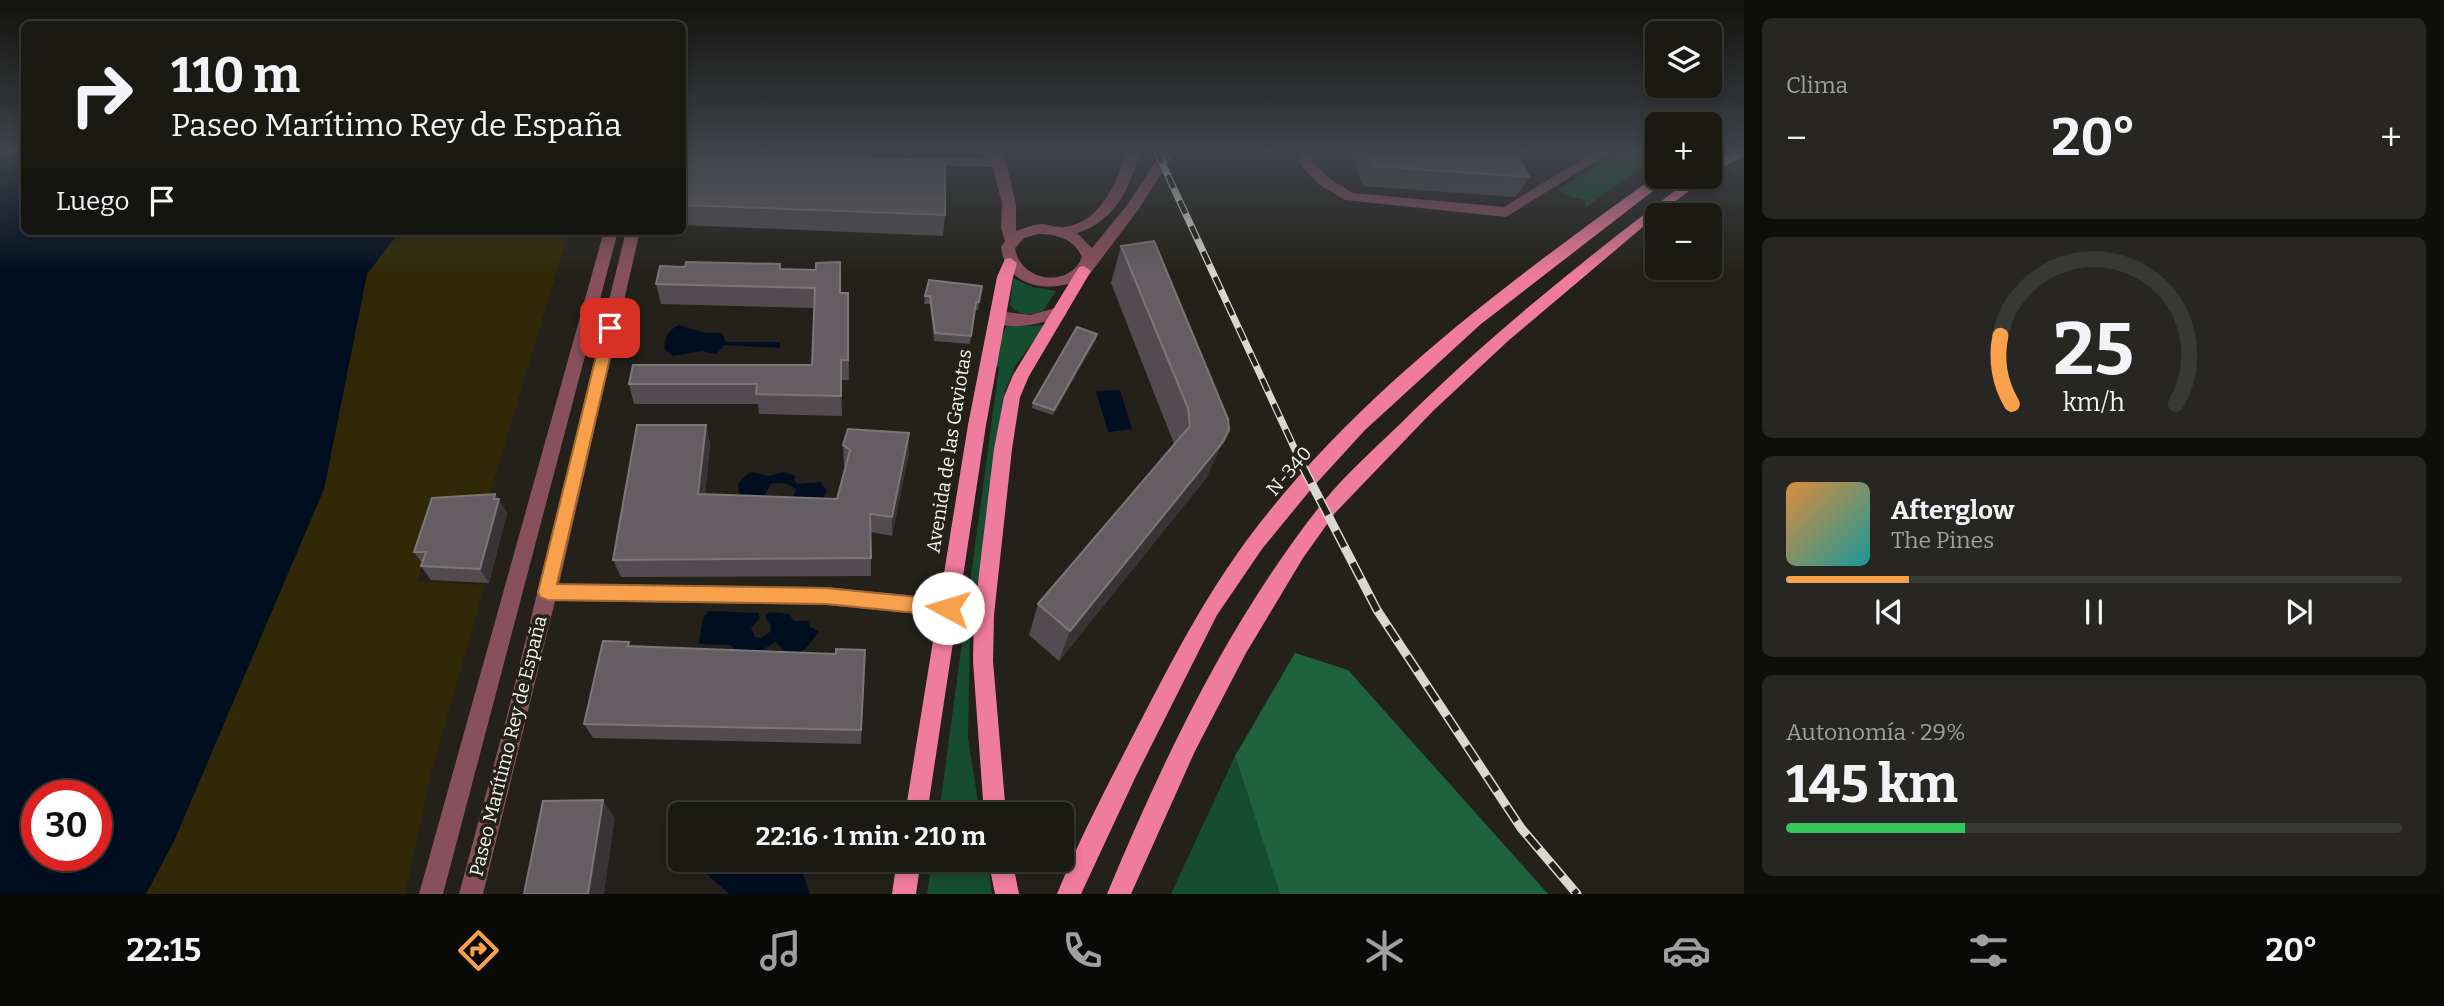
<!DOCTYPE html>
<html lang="es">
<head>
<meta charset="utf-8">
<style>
	body { margin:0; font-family:Bitter,serif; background:#272622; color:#f1f3f6; height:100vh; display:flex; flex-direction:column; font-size:26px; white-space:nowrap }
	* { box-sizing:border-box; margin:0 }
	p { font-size:23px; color:#9fa0a0 }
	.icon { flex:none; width:38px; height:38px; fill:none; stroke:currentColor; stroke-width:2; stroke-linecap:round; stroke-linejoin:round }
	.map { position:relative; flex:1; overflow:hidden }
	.details { display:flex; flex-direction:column; gap:18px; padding:18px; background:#0e0e0b; width:700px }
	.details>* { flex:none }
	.banner { position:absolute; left:21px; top:21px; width:665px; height:214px; border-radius:10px; box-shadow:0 4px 10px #0003,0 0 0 2px #383834; background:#1a1914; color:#f1f3f6; overflow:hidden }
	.buttons { position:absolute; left:1645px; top:21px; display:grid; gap:14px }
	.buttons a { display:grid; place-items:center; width:77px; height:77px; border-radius:10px; background:#1a1914; box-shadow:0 4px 10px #0003,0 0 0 2px #383834; font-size:35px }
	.speed { position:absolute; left:21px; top:780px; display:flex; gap:14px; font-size:35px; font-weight:700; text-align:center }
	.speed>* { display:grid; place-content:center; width:91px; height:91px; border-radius:50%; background:#1a1914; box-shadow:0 4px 10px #0003,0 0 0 2px #383834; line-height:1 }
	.speed .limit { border:10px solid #d22; background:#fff; color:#111 }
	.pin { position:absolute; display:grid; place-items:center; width:60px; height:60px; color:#fff; margin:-30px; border-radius:14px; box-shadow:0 4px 10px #0006 }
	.me { position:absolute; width:77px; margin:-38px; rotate:276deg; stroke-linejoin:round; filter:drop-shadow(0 0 5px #0008) }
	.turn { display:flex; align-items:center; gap:24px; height:147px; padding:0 35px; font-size:32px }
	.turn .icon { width:91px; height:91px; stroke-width:2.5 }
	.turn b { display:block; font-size:49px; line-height:60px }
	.then { display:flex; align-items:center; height:66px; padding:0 35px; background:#0003; gap:14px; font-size:26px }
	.big { font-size:52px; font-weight:700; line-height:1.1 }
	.details .widget { flex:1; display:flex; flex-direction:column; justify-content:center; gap:10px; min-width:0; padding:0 24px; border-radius:10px; background:#272622 }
	.details .dial { align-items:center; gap:0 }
	.dial svg { height:182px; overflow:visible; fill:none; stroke:#383834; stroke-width:7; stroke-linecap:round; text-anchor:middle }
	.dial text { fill:#f1f3f6; stroke:none }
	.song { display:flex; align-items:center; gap:21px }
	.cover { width:84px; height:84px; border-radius:10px; background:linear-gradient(135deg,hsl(30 70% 55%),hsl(180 70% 35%)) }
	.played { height:7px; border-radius:4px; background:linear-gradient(90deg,#f8a04b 20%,#383834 20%) }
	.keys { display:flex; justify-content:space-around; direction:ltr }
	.heat { display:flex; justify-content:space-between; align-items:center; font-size:38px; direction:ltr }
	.charge { height:10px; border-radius:5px; background:linear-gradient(90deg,#34c759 29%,#383834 0) }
	.trip { position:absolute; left:668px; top:802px; width:406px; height:70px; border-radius:10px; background:#1a1914; box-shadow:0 4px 10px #0003,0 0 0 2px #383834; font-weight:700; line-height:70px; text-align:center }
	.tabs { display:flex; height:112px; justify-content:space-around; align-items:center; background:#0a0a08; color:#9fa0a0 }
	.tabs .icon { width:49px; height:49px }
	.tabs .active { color:#f8a04b }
	.tabs b { font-size:32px; color:#f1f3f6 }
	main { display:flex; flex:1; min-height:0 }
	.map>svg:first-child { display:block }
</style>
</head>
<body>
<main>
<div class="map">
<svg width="1744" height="894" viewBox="0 0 1744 894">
	<rect width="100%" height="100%" fill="#23211a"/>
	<path fill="#164d30" d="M1620 150H1657V158L1586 207 1584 200 1569 196 1558 190Z
		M1013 278 1032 287 1056 291 1043 311C1029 316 1019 316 1010 305Z
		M1008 324 1032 326 1045 325 1016 365 1005 391 970 634 968 738 980 814H939L999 367 993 365 998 341Z
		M1235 756 1280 894H1171Z
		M932 859H987L992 894H927Z"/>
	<path fill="#1f623e" d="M1295 653 1348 670 1548 894H1280L1235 756Z"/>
	<path fill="#302806" d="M400 231H569L485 510 439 512 418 581 485 585 432 770 405 894H146L174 841 324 489 367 274Z"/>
	<path fill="#010e20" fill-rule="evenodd" d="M0 150H24V231H400L367 274 324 489 174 841 146 894H0ZM96 796V856H37V796Z
		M679 325 705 333H722L726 342H780V348L725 345 716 354 702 351 673 356 665 350C663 339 668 330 679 325Z
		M1120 390 1132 429 1108 432 1096 391Z
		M750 472 769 476 784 472 795 476V481L798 484 820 482 827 491 823 499 793 498 796 490C791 483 778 481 771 484L764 496 744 498 739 493 738 483Z
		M709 611 758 613 760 618 751 628 755 637 761 638 770 632 771 626 765 617 769 612 789 614 794 621H808L810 627 819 631C812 641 802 658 788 653 782 651 780 645 775 642L758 653 737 651 731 645 699 644 703 617Z
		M699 859H793L801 869 810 894H729L698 866Z"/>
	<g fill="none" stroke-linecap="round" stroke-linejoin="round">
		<path fill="#88505f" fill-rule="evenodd" d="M989 150H1003L1016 204V231C1025 228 1033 224 1043 224 1050 225 1058 228 1064 227 1102 222 1118 181 1126 150H1140C1131 186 1115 222 1077 233L1092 248 1128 204 1163 150H1177L1138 210 1089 275C1058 295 1006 291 1001 247L1005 241 1001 228 1002 204 993 167 920 165 913 161 920 157 991 159ZM1038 234C1057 234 1074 239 1082 257 1070 289 1020 282 1015 248L1024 238Z
			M1295 150H1309L1313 163 1330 179 1353 193 1504 207 1597 150H1614L1506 217 1345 200 1320 185 1302 167Z
			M682 153H714L721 157 714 161H682Z
			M604 231H618L443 894H419Z
			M626 231H640L559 584 826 587 948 599 955 602 958 608 955 614 948 617 826 605 555 601 483 894H459L507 716Z
			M1059 307 1067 312 1065 316C1046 322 1004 335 989 317L997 311 1030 315Z"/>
		<path fill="#ef7b9e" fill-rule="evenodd" d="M1744 150V156L1710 174V164L1731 151Z
			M1657 175 1671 177 1481 324 1365 430 1312 488 1262 549 1217 615 1136 776 1081 894H1057C1081 835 1111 779 1140 722 1174 657 1203 600 1247 540 1356 393 1510 281 1657 175Z
			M1693 177H1708L1657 215 1508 341 1433 411 1335 513 1303 558 1246 653 1195 751 1131 894H1107C1164 757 1231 617 1324 501 1346 474 1373 450 1398 426 1489 335 1590 255 1693 177Z
			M1010 258 1017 263 1013 277 986 425 927 814H905L968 425 997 277 1005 259Z
			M1084 266 1091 271 1029 376 1020 397 1012 449 994 615 993 661 1006 814H984L973 661 974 615 994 449 1004 397 1013 375 1079 267Z
			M897 859H921L916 894H892Z
			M988 859H1012L1019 894H995Z"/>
		<defs>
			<path id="rail-far1" d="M1156 150 1304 469"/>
			<path id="rail" d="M1303 467 1377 610 1521 828 1577 894"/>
		</defs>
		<use href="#rail-far1" stroke="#d8d7d2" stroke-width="7"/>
		<use href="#rail" stroke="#d8d7d2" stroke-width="9"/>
		<use href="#rail-far1" stroke="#23211a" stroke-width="4.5" stroke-dasharray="14" stroke-linecap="butt"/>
		<use href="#rail" stroke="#23211a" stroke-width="6" stroke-dasharray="18" stroke-linecap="butt"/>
	</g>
	<path fill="#524c51" d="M694 150H750V152H746V153L945 215 943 236 682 225V189Z
		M1350 150H1514L1529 177 1516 197 1363 186Z
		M1154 241 1207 477 1059 661 1029 635 1038 604 1174 444 1111 283 1121 246Z
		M781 269 840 293H848L849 380H842V416L759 414 758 404H634L629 384 812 365 814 308 661 304 656 284Z
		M982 286 978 310H975L970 344 934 341 930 304H924L925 296Z
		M1096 340 1053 415 1032 408 1033 403Z
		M706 425 710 445 705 495 837 499 846 466 844 465 843 445 909 433V452L892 536 871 532V576L621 577 613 560Z
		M495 494 507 513 489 583 431 580 421 566 422 563 414 552Z
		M631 646 836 654 865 666 861 744 593 738 584 724Z"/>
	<path fill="#383334" d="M1097 334 1096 340 1053 415 1054 410Z
		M841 360 842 380V416L841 396Z
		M706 425 710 445 703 513 698 494Z
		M909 433V452L892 536V517Z
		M1223 442 1207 477 1059 661 1070 631Z
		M495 494 507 513 489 583 480 569Z
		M865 650V666L861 744V730Z
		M603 800 615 818 604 894H588Z"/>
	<path fill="#645e62" stroke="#7b7678" stroke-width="2" d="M694 150H743V153L945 161V215L682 205V189Z
		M1367 150H1514L1529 177 1373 166Z
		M1154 241 1228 419 1229 430 1223 442 1070 631 1038 604 1190 426 1188 408 1121 246Z
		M686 262 780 264V269L816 270V263L840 262V293H848V360H841V396L756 394 757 384H629L633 365H812L815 288 656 284 660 266 685 267Z
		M929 280 982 286 979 302H976L971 336 935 333 930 296H925Z
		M1077 327 1097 334 1054 410 1033 403Z
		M637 425H706L698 494 837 499 850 450 843 445 848 429 909 433 892 517 870 514 871 558 613 560Z
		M495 494 494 499H499L480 569 421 566 426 552H414L432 498Z
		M603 641 629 642 628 646 836 654V649L865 650 861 730 584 724Z
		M603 800 588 894H524L543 801Z"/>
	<linearGradient id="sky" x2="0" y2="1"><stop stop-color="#13120e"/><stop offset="0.55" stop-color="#3f4349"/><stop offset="1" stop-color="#3f4349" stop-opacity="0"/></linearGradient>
	<rect width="1744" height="275" fill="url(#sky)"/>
	<path fill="#f8a04b" stroke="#a16831" stroke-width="2" d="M610 323 617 328 557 584 826 588 948 600 955 602 958 608 955 614 948 616 826 604 547 600 540 597 538 592 603 328Z"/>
	<g text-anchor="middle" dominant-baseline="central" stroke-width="7" stroke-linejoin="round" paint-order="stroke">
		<g font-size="19" fill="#f6f5f0" stroke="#23211a">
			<text transform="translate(949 451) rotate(-81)">Avenida de las Gaviotas</text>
			<text transform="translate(1289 471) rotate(-49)">N-340</text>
			<text transform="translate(508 746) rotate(-76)">Paseo Marítimo Rey de España</text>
		</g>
	</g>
</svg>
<div class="buttons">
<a><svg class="icon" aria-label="layers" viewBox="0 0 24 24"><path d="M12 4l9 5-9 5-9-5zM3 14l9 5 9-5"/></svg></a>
<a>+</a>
<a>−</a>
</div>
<div class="speed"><div class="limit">30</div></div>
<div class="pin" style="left:610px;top:328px;background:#d93025"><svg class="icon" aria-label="arrive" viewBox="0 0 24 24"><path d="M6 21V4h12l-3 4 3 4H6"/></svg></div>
<svg class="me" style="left:948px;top:608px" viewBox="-20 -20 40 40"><circle r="19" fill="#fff"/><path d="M0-13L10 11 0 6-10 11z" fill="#f8a04b"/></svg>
<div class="trip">22:16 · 1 min · 210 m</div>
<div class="banner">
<div class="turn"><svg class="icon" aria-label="right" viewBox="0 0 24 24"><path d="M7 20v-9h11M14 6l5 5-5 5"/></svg><div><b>110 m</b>Paseo Marítimo Rey de España</div></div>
<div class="then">Luego<svg class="icon" aria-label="arrive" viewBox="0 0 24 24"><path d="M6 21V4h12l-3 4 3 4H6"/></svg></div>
</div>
</div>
<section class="details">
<div class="widget"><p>Clima</p>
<div class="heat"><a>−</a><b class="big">20°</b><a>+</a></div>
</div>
<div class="widget dial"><svg viewBox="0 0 100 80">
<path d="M14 69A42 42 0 1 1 86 69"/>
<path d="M14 69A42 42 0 0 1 9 39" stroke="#f8a04b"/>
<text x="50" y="56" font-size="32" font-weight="700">25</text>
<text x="50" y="72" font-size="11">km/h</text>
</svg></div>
<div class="widget">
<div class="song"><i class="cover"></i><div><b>Afterglow</b><p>The Pines</p></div></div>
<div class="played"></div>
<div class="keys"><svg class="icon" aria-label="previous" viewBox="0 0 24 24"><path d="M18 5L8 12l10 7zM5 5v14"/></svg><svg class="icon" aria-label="pause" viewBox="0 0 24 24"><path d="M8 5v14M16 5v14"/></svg><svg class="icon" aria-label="next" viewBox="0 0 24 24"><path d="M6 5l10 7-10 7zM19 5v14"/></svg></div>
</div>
<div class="widget"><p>Autonomía · 29%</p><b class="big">145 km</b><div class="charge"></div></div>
</section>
</main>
<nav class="tabs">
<b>22:15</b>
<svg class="icon active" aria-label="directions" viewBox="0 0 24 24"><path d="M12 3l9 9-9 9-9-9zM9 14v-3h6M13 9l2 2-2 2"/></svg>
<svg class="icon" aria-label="music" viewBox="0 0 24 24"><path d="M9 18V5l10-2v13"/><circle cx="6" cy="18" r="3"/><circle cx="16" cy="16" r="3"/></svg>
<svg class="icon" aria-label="phone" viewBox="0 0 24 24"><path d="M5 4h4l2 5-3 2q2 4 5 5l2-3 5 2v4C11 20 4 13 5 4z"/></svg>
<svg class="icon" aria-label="climate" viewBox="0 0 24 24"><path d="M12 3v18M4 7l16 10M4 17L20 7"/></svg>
<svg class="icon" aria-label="car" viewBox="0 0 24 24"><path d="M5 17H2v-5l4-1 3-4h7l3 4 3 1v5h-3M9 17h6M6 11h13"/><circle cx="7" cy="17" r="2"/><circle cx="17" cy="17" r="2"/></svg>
<svg class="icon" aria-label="filters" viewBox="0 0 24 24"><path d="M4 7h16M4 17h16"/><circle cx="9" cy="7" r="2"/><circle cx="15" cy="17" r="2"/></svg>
<b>20°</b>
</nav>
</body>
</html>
